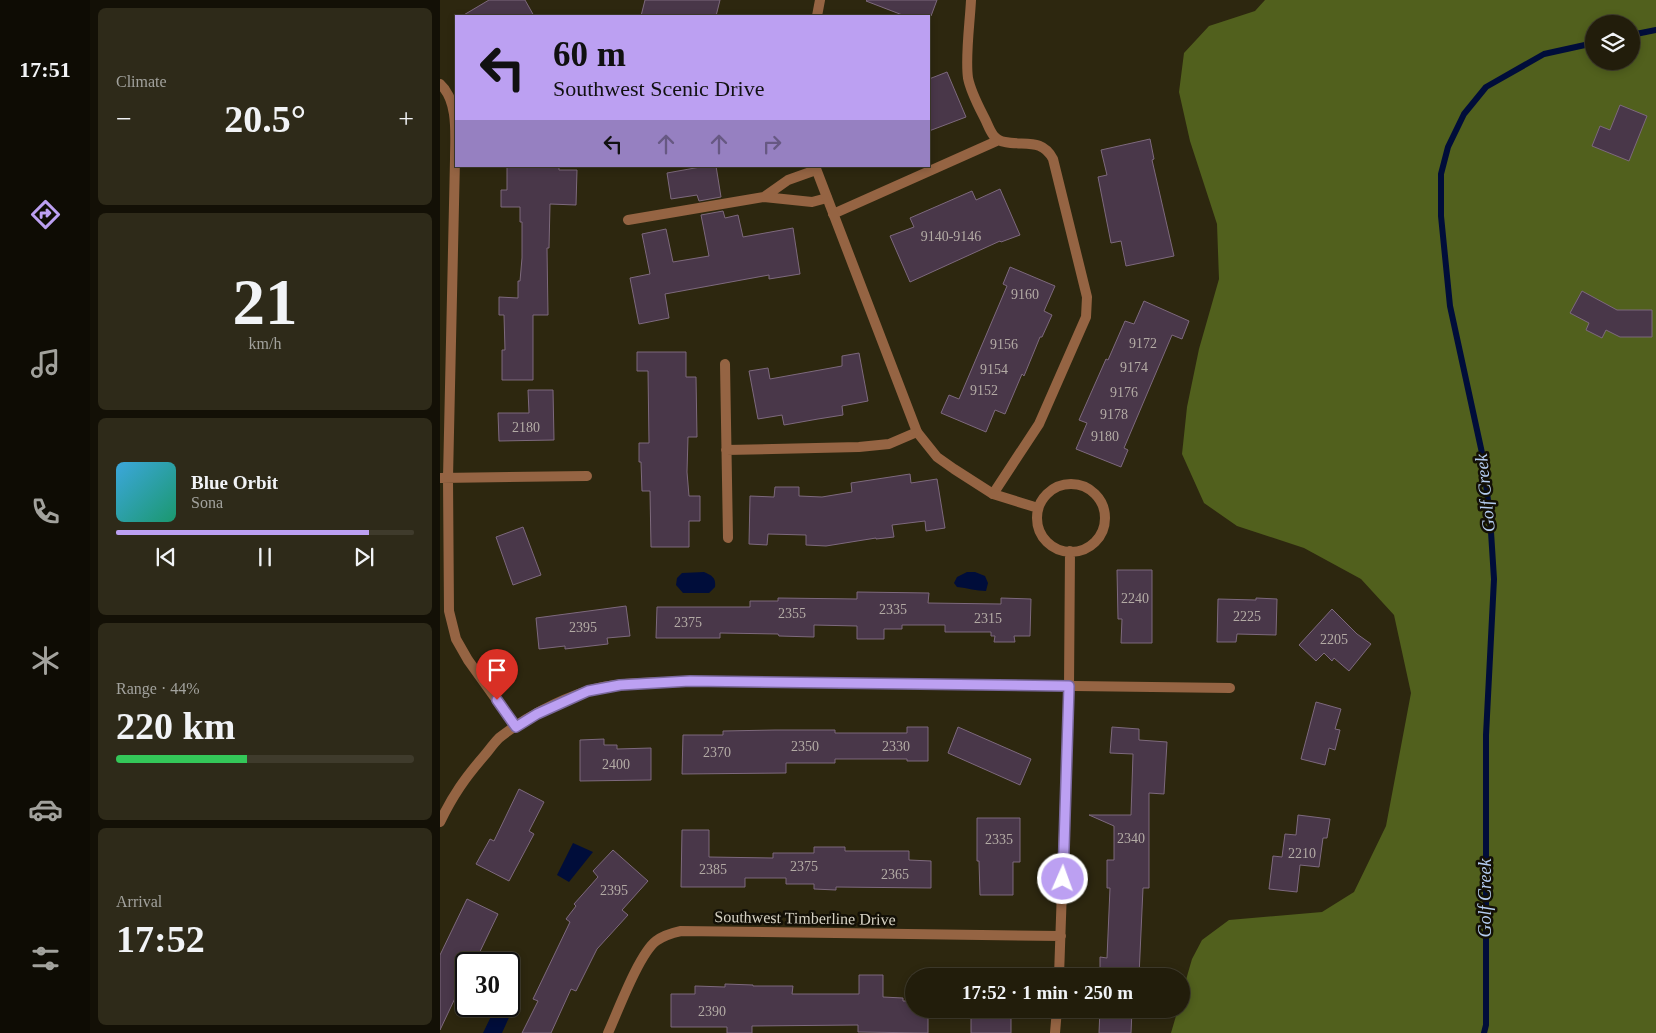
<!DOCTYPE html>
<html lang="en">
<head>
<meta charset="utf-8">
<style>
	body { margin:0; font-family:Georgia,serif; background:#2e2a19; color:#f1f3f6; height:100vh; display:flex; flex-direction:column; font-size:19px; white-space:nowrap }
	* { box-sizing:border-box; margin:0 }
	p { font-size:16px; color:#a2a29d }
	.icon { flex:none; width:28px; height:28px; fill:none; stroke:currentColor; stroke-width:2; stroke-linecap:round; stroke-linejoin:round }
	.map { position:relative; flex:1; overflow:hidden }
	.details { display:flex; flex-direction:column; gap:8px; padding:8px; background:#131006; width:350px }
	.details>* { flex:none }
	.guide { position:absolute; left:15px; top:15px; width:475px; height:152px; border-radius:0px; box-shadow:0 2px 8px #0003,0 0 0 1px #3f3b2c; background:#bca0f2; color:#111; overflow:hidden }
	.buttons { position:absolute; left:1145px; top:15px; display:grid; gap:10px }
	.buttons a { display:grid; place-items:center; width:55px; height:55px; border-radius:50%; background:#221d0b; box-shadow:0 2px 8px #0003,0 0 0 1px #3f3b2c; font-size:25px }
	.speed { position:absolute; left:15px; top:952px; display:flex; gap:10px; font-size:25px; font-weight:700; text-align:center }
	.speed>* { display:grid; place-content:center; width:65px; height:65px; border-radius:50%; background:#221d0b; box-shadow:0 2px 8px #0003,0 0 0 1px #3f3b2c; line-height:1 }
	.speed .limit { border:2px solid #111; border-radius:8px; background:#fff; color:#111 }
	.pin { position:absolute; display:grid; place-items:center; width:42px; height:42px; color:#fff; margin:-51px -21px; border-radius:50% 50% 50% 0; rotate:-45deg; box-shadow:0 0 5px #0007 }
	.pin .icon { rotate:45deg }
	.me { position:absolute; width:55px; margin:-28px; rotate:2deg; stroke-linejoin:round; filter:drop-shadow(0 0 4px #0008) }
	.turn { display:flex; align-items:center; gap:18px; height:105px; padding:0 15px; font-size:22px }
	.turn .icon { width:65px; height:65px; stroke-width:2.5 }
	.turn b { display:block; font-size:35px; line-height:42px }
	.lanes { display:flex; align-items:center; height:48px; padding:0 15px; background:#0003; justify-content:center; gap:25px; direction:ltr }
	.lanes .off { opacity:.35 }
	.big { font-size:38px; font-weight:600; line-height:1.1 }
	.details .tile { flex:1; display:flex; flex-direction:column; justify-content:center; gap:8px; min-width:0; padding:0 18px; border-radius:8px; background:#2e2a19 }
	.details .dial { align-items:center; gap:0 }
	.dial b { font-size:65px; line-height:1 }
	.song { display:flex; align-items:center; gap:15px }
	.cover { width:60px; height:60px; border-radius:8px; background:linear-gradient(135deg,hsl(200 70% 55%),hsl(160 70% 35%)) }
	.played { height:5px; border-radius:2px; background:linear-gradient(90deg,#bca0f2 85%,#3f3b2c 85%) }
	.keys { display:flex; justify-content:space-around; direction:ltr }
	.heat { display:flex; justify-content:space-between; align-items:center; font-size:28px; direction:ltr }
	.charge { height:8px; border-radius:4px; background:linear-gradient(90deg,#34c759 44%,#3f3b2c 0) }
	.trip { position:absolute; left:465px; top:968px; width:285px; height:50px; border-radius:25px; background:#221d0b; box-shadow:0 2px 8px #0003,0 0 0 1px #3f3b2c; font-weight:600; line-height:50px; text-align:center }
	main { display:flex; flex:1; min-height:0 }
	.tab-bar { display:flex; flex-direction:column; width:90px; justify-content:space-around; align-items:center; background:#0e0c04; color:#a2a29d }
	.tab-bar .icon { width:35px; height:35px }
	.tab-bar .on { color:#bca0f2 }
	.tab-bar b { font-size:22px; color:#f1f3f6 }
	.map>svg:first-child { display:block }
</style>
</head>
<body>
<main>
<nav class="tab-bar">
<b>17:51</b>
<svg class="icon on" aria-label="directions" viewBox="0 0 24 24"><path d="M12 3l9 9-9 9-9-9zM9 14v-3h6M13 9l2 2-2 2"/></svg>
<svg class="icon" aria-label="music" viewBox="0 0 24 24"><path d="M9 18V5l10-2v13"/><circle cx="6" cy="18" r="3"/><circle cx="16" cy="16" r="3"/></svg>
<svg class="icon" aria-label="phone" viewBox="0 0 24 24"><path d="M5 4h4l2 5-3 2q2 4 5 5l2-3 5 2v4C11 20 4 13 5 4z"/></svg>
<svg class="icon" aria-label="climate" viewBox="0 0 24 24"><path d="M12 3v18M4 7l16 10M4 17L20 7"/></svg>
<svg class="icon" aria-label="car" viewBox="0 0 24 24"><path d="M5 17H2v-5l4-1 3-4h7l3 4 3 1v5h-3M9 17h6M6 11h13"/><circle cx="7" cy="17" r="2"/><circle cx="17" cy="17" r="2"/></svg>
<svg class="icon" aria-label="filters" viewBox="0 0 24 24"><path d="M4 7h16M4 17h16"/><circle cx="9" cy="7" r="2"/><circle cx="15" cy="17" r="2"/></svg>
</nav>
<section class="details">
<div class="tile"><p>Climate</p>
<div class="heat"><a>−</a><b class="big">20.5°</b><a>+</a></div>
</div>
<div class="tile dial"><b>21</b><p>km/h</p></div>
<div class="tile">
<div class="song"><i class="cover"></i><div><b>Blue Orbit</b><p>Sona</p></div></div>
<div class="played"></div>
<div class="keys"><svg class="icon" aria-label="previous" viewBox="0 0 24 24"><path d="M18 5L8 12l10 7zM5 5v14"/></svg><svg class="icon" aria-label="pause" viewBox="0 0 24 24"><path d="M8 5v14M16 5v14"/></svg><svg class="icon" aria-label="next" viewBox="0 0 24 24"><path d="M6 5l10 7-10 7zM19 5v14"/></svg></div>
</div>
<div class="tile"><p>Range · 44%</p><b class="big">220 km</b><div class="charge"></div></div>
<div class="tile"><p>Arrival</p><b class="big">17:52</b></div>
</section>
<div class="map">
<svg width="1216" height="1033" viewBox="0 0 1216 1033">
	<rect width="100%" height="100%" fill="#2d270f"/>
	<path fill="#51601d" fill-rule="evenodd" d="M825 0H1216V1033H731L738 1009H741V997L752 959 762 940 789 920 882 912 914 892 946 826 971 693 954 615 921 579 864 548 797 526 764 503 742 454 747 407 759 349 779 279 777 224 750 141 739 92 744 53 769 26 815 11ZM1154 24H1191V61H1154Z"/>
	<path fill="#000d3a" d="M264 572C273 576 276 578 275 587L269 593H243L236 585 237 578 242 573Z
		M527 572H535L545 576 548 583 546 591C536 591 528 588 517 587L514 583 517 577Z
		M133 843 153 852 129 882 117 875Z
		M56 1006 71 1013 62 1033H43Z"/>
	<g fill="none" stroke-linecap="round" stroke-linejoin="round">
		<path stroke="#000d3a" stroke-width="6" d="M1191 35 1216 30
			M1044 1033 1046 1025V735L1054 579 1050 516 1042 453 1010 306 1001 216V174L1008 147 1024 114 1046 87 1104 54 1154 43"/>
	</g>
	<path fill="#493749" stroke="#7d697d" d="M49 0H85L94 16H22Z
		M205 0H280L276 16H201Z
		M427 0H497L491 16H465L426 1Z
		M507 72 526 117 489 131V79Z
		M1180 105 1207 116 1189 161 1152 146 1160 126 1170 130Z
		M710 139 714 159 712 160 734 256 686 266 681 241 671 243 658 177 667 175 661 150Z
		M67 166H119V170H137L136 205 110 204 109 248H107L108 315H93V380H62V350H65L64 315H59V297L78 298V281H80L82 258V222H80V207H61V190H67Z
		M266 166H276L281 197 259 201 257 195 231 199 227 173Z
		M560 189 580 235 561 242 560 241 470 282 450 236 474 227 470 218 532 191 536 200Z
		M283 211 285 218 298 215 303 237 353 228 360 274 329 279V275L225 294 229 318 199 324 190 278 210 274 202 234 226 229 233 262 269 256 261 215Z
		M570 267 615 286 604 311 612 315 602 337H600L584 376 582 374 565 414 555 410 546 432 501 413 509 395 519 399 567 286 563 284Z
		M1142 291 1177 310H1212V337H1180L1166 330 1162 338 1146 330 1149 323 1130 313Z
		M704 301 749 321 742 339 732 335 684 448 688 450 681 467 636 449 647 423 639 420 666 359 668 360 685 321 694 324Z
		M197 352H246V377H256L257 437H248L247 472 249 496H260V521H249V547H211L210 491H202L201 462H199V443H209L208 371H197Z
		M419 353 428 401 402 406 403 415 378 419 344 425 342 415 318 419 309 371 328 368 330 379 402 366V356Z
		M88 390H113L114 440 59 441 58 413H89Z
		M470 474 471 483 497 479 505 528 486 531 485 521 452 525 454 537 436 539V538L386 546 366 545V535L328 534 327 545 309 544 310 496 334 497 335 487H359V496L382 497 412 492 411 483Z
		M83 527 101 575 73 585 56 537Z
		M677 570H712V643H681L682 619H678Z
		M417 592 489 593 488 603 561 604V598L591 599 590 636H574L575 642H554L555 636H551V632H505V625H462V629H444V639H417V626L374 625V637L339 636 338 634 280 633V638H216L217 607H310V601H338V598L417 599Z
		M816 598 837 599 836 635 797 634 796 642H777L778 599 816 600Z
		M186 606 190 636 167 638 168 644 125 649V646L99 649 96 618Z
		M892 609 917 634 931 644 909 671 894 658 892 661 884 653 876 661 859 645Z
		M876 702 901 709 895 729 900 730 895 750 889 748 885 765 861 759Z
		M467 727H488V761H467V759H395V763H346V773L242 774 243 735H283V731L335 730H395V733H467Z
		M518 727 591 759 580 785 508 753Z
		M672 727 699 729V740L727 742 724 794 709 793V888H703L699 976H660V957L667 958 670 888H667V860H674V826L649 815H691L693 754 670 753Z
		M164 739V745H177V749L211 748V780L140 781V740Z
		M79 789 104 802 89 831 94 834 69 881 36 864 50 839 54 841Z
		M858 815 890 819 887 838H883L879 867 860 865 857 892 829 889 833 856 842 857 845 834 856 835Z
		M537 818H580V862H573V895H540L539 861H537Z
		M242 830H269V857L333 858V853H374V847H405V851H469V860L491 861V888L396 887V890L374 889V884H346V878H305V887H241Z
		M173 850 208 881 182 910 188 915 157 949 136 991 131 989 111 1033H82L98 1001 93 999 130 922 126 919 136 906 134 904 158 877 153 871Z
		M27 899 58 914 34 964H26V975L0 1030V955Z
		M419 975H443V997L463 998V1001H474V1009H488V1033L418 1032V1025L312 1026V1033H287V1027H231V994H255V986L285 987V984L313 985V986H353L352 994H419Z
		M531 1009H571V1033H531Z
		M660 1009 692 1010 691 1033H659Z"/>
	<g fill="none" stroke-linecap="round" stroke-linejoin="round">
		<path stroke="#956443" stroke-width="10" d="M531 0C530 22 525 57 528 78 531 93 539 107 546 121 550 130 553 140 565 142 585 146 602 138 613 159L647 297 646 317 599 424 553 494
			M324 197 348 180 376 170
			M393 214 559 140
			M188 220 324 197 372 202 387 198
			M285 364 288 538
			M286 450 419 447 449 444 477 432"/>
		<path stroke="#956443" stroke-width="10" d="M377 16 380 0
			M0 84C19 101 15 136 15 159L8 478 9 611 16 639 28 660 76 727
			M375 166 477 432 497 457 514 469 553 494 598 508
			M0 478 147 476
			M597 518a34 34 0 1 1 68 0a34 34 0 1 1-68 0Z
			M0 822C13 795 25 778 44 756 49 750 54 743 59 738 84 718 117 701 147 691 179 681 216 683 250 681L790 688
			M619 976 629 686 630 551
			M168 1033C178 1011 199 954 216 941 224 935 232 933 241 931L621 936
			M615 1033 617 1009"/>
	</g>
	<g fill="none" stroke-linecap="round" stroke-linejoin="round">
		<defs>
			<path id="route" d="M57 700 76 727 97 714 148 691 180 685 250 681 629 686 623 879"/>
		</defs>
		<use href="#route" stroke="#7a689d" stroke-width="12"/>
		<use href="#route" stroke="#bca0f2" stroke-width="9"/>
	</g>
	<g text-anchor="middle" dominant-baseline="central" stroke-width="5" stroke-linejoin="round" paint-order="stroke">
		<g font-size="14" fill="#b3aba5">
			<text x="511" y="236">9140-9146</text>
			<text x="585" y="294">9160</text>
			<text x="703" y="343">9172</text>
			<text x="564" y="344">9156</text>
			<text x="694" y="367">9174</text>
			<text x="554" y="369">9154</text>
			<text x="544" y="390">9152</text>
			<text x="684" y="392">9176</text>
			<text x="674" y="414">9178</text>
			<text x="86" y="427">2180</text>
			<text x="665" y="436">9180</text>
			<text x="695" y="598">2240</text>
			<text x="453" y="609">2335</text>
			<text x="352" y="613">2355</text>
			<text x="807" y="616">2225</text>
			<text x="548" y="618">2315</text>
			<text x="248" y="622">2375</text>
			<text x="143" y="627">2395</text>
			<text x="894" y="639">2205</text>
			<text x="365" y="746">2350</text>
			<text x="456" y="746">2330</text>
			<text x="277" y="752">2370</text>
			<text x="176" y="764">2400</text>
			<text x="691" y="838">2340</text>
			<text x="559" y="839">2335</text>
			<text x="862" y="853">2210</text>
			<text x="364" y="866">2375</text>
			<text x="273" y="869">2385</text>
			<text x="455" y="874">2365</text>
			<text x="174" y="890">2395</text>
			<text x="272" y="1011">2390</text>
		</g>
		<g font-size="16" fill="#d6d2c4" stroke="#131006">
			<text transform="translate(365 918) rotate(1)">Southwest Timberline Drive</text>
		</g>
		<g font-size="18" font-style="italic" fill="#b5cdf2" stroke="#131006">
			<text transform="translate(1045 493) rotate(-96)">Golf Creek</text>
			<text transform="translate(1045 898) rotate(-90)">Golf Creek</text>
		</g>
	</g>
</svg>
<div class="buttons">
<a><svg class="icon" aria-label="layers" viewBox="0 0 24 24"><path d="M12 4l9 5-9 5-9-5zM3 14l9 5 9-5"/></svg></a>
</div>
<div class="speed"><div class="limit">30</div></div>
<div class="pin" style="left:57px;top:700px;background:#d93025"><svg class="icon" aria-label="arrive" viewBox="0 0 24 24"><path d="M6 21V4h12l-3 4 3 4H6"/></svg></div>
<svg class="me" style="left:623px;top:879px" viewBox="-20 -20 40 40"><circle r="17" fill="#bca0f2" stroke="#fff" stroke-width="3"/><path d="M0-11L8 9 0 5-8 9z" fill="#fff"/></svg>
<div class="trip">17:52 · 1 min · 250 m</div>
<div class="guide">
<div class="turn"><svg class="icon" aria-label="left" viewBox="0 0 24 24"><path d="M17 20v-9H6M10 6l-5 5 5 5"/></svg><div><b>60 m</b>Southwest Scenic Drive</div></div>
<div class="lanes"><svg class="icon" aria-label="left" viewBox="0 0 24 24"><path d="M17 20v-9H6M10 6l-5 5 5 5"/></svg><svg class="icon off" aria-label="ahead" viewBox="0 0 24 24"><path d="M12 20V5M6 11l6-6 6 6"/></svg><svg class="icon off" aria-label="ahead" viewBox="0 0 24 24"><path d="M12 20V5M6 11l6-6 6 6"/></svg><svg class="icon off" aria-label="right" viewBox="0 0 24 24"><path d="M7 20v-9h11M14 6l5 5-5 5"/></svg></div>
</div>
</div>
</main>
</body>
</html>
